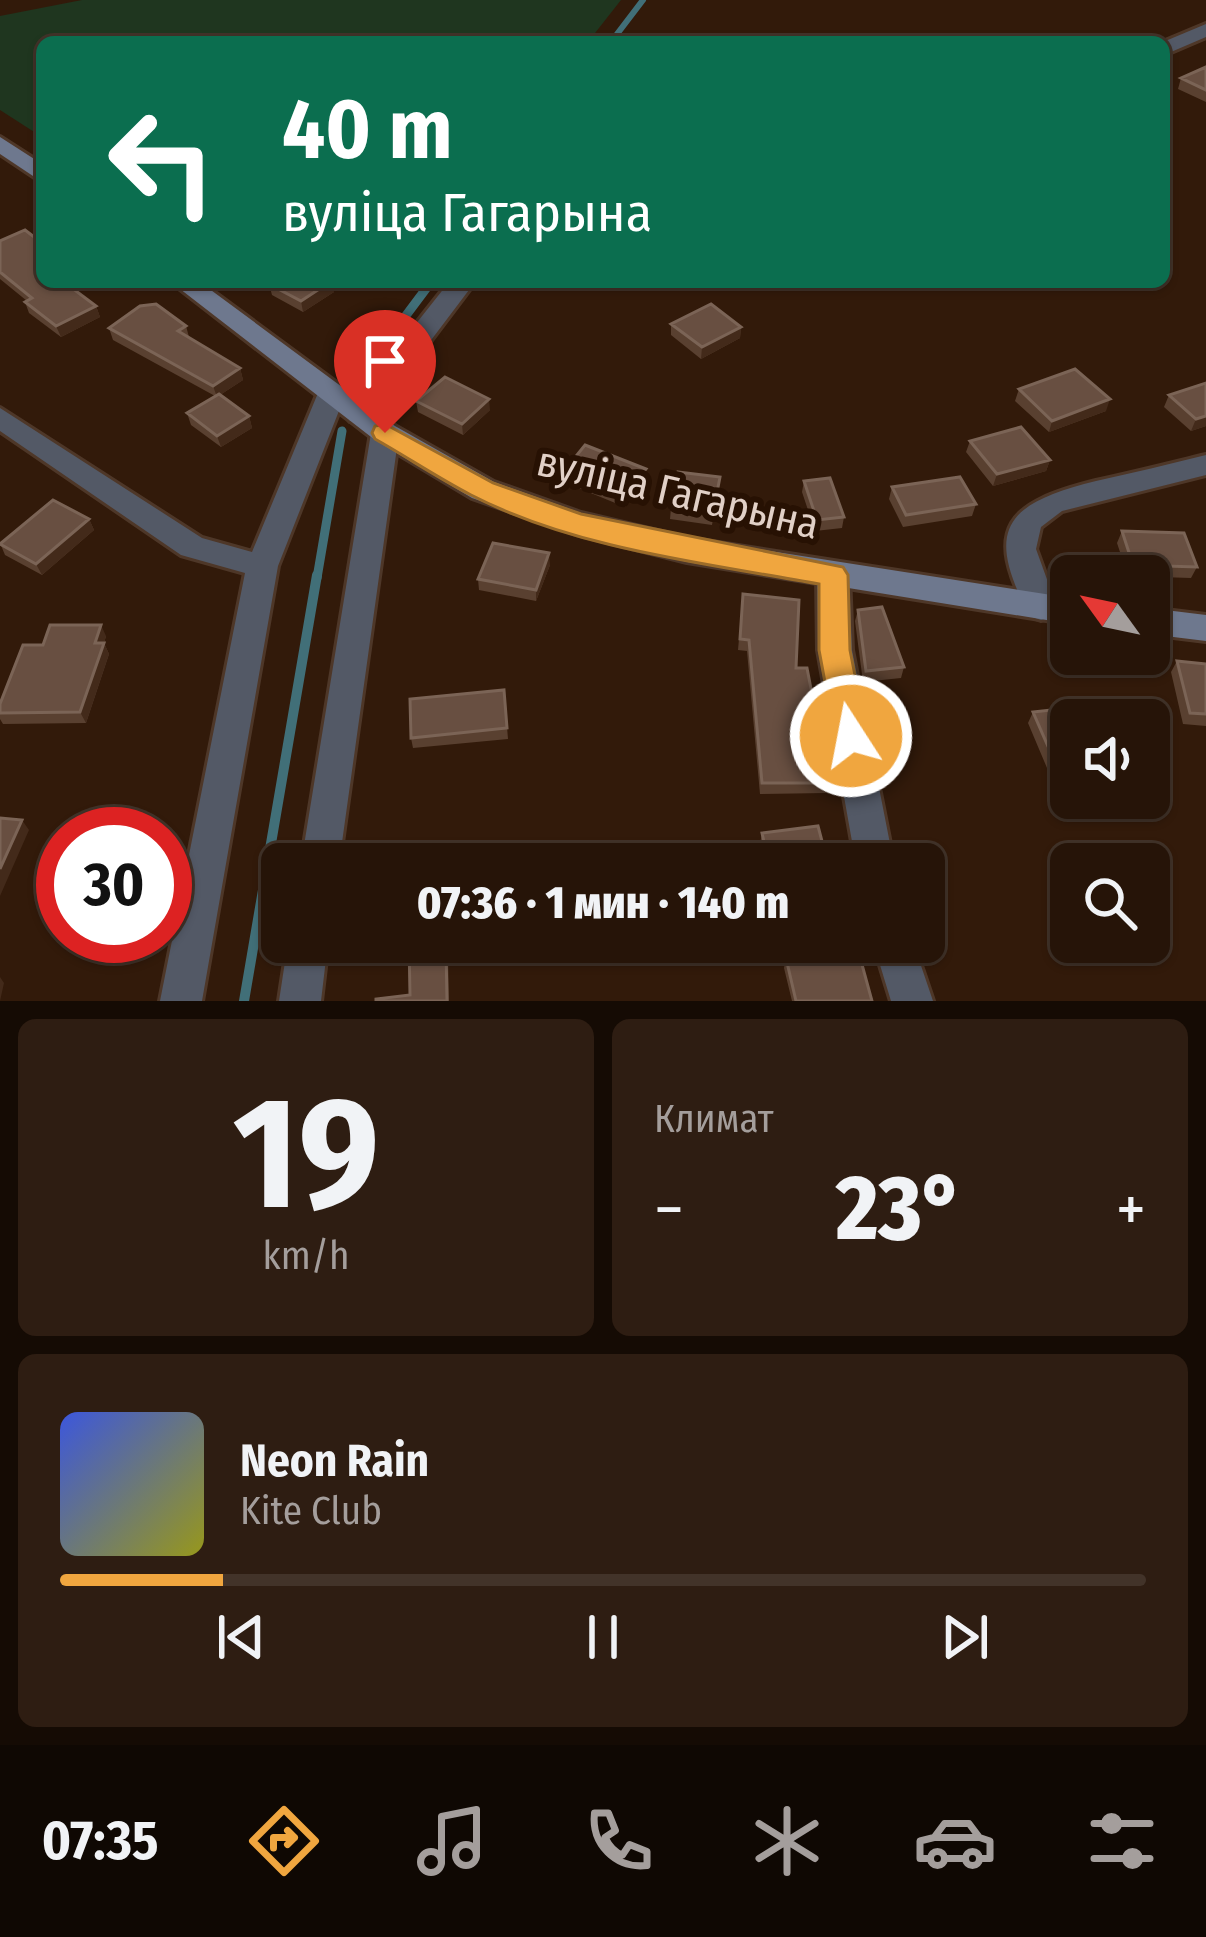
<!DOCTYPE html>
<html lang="ru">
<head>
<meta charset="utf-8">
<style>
	body { margin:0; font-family:"Fira Sans Condensed",sans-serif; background:#2e1d12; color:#f1f3f6; height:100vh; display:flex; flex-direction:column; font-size:45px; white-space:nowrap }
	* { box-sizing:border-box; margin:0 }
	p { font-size:39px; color:#a49e9c }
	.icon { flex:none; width:66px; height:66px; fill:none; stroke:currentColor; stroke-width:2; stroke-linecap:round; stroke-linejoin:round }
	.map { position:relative; height:1001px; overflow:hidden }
	.sheet { display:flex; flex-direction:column; gap:18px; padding:18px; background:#150b04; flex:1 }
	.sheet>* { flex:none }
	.top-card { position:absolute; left:36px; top:36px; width:1134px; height:252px; border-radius:18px; box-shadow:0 3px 9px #0004,0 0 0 3px #423329; background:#0b6e4f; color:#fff; overflow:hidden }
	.needle { width:78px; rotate:303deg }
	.buttons { position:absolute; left:1050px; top:555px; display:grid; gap:24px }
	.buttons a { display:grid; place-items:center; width:120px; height:120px; border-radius:18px; background:#261408; box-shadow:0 3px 9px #0004,0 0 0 3px #423329; font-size:60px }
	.speed { position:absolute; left:36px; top:807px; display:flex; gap:24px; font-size:60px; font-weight:700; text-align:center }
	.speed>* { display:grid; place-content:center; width:156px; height:156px; border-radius:50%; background:#261408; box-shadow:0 3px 9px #0004,0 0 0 3px #423329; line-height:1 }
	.speed .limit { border:18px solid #d22; background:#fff; color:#111 }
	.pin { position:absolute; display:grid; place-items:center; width:102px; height:102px; color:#fff; margin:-123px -51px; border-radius:50% 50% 50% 0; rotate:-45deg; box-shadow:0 0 12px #0007 }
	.pin .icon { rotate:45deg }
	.me { position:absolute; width:132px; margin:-66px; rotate:349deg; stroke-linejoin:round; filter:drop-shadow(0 0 9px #0008) }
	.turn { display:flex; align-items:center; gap:42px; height:252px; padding:0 48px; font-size:54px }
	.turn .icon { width:156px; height:156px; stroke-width:2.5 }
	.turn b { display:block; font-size:84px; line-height:102px }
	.big { font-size:90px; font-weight:800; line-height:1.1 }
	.sheet .card { flex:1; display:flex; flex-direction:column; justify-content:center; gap:18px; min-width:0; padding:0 42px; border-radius:18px; background:#2e1d12 }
	.sheet .dial { align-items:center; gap:0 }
	.dial b { font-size:156px; line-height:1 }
	.song { display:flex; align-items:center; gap:36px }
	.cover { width:144px; height:144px; border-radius:18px; background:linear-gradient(135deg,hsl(230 70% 55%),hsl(60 70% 35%)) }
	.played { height:12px; border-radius:6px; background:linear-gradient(90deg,#f0a63f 15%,#423329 15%) }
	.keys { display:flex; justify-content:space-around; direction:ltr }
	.heat { display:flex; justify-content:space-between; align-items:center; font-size:66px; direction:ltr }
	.sheet .tiles { flex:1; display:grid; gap:18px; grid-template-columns:1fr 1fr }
	.card:last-child { grid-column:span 2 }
	.trip { position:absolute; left:261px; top:843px; width:684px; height:120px; border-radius:18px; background:#261408; box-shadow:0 3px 9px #0004,0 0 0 3px #423329; font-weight:800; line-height:120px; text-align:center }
	.tabs { display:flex; height:192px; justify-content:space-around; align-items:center; background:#0f0803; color:#a49e9c }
	.tabs .icon { width:84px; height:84px }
	.tabs .current { color:#f0a63f }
	.tabs b { font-size:54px; color:#f1f3f6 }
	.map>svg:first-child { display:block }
</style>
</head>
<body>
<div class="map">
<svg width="1206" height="1001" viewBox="0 0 1206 1001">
	<rect width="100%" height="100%" fill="#321a0a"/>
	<path fill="#1f361f" d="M82 0H621L588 42H42V137L0 110V16Z"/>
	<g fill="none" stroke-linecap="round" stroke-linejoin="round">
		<path stroke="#416f78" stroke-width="6" d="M611 42 643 0"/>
		<path stroke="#416f78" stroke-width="9" d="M360 377 431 282
			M317 578 342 431"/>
		<path stroke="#416f78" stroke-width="10" d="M244 1001 317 575"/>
		<defs>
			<path id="street" d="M1206 24V37L1164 55 1163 42Z
				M449 282H475L370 421H350L346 414 350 407Z
				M332 384 346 393 278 566 202 1001H160L245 573 181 555 0 431V408L202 538 252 552 318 393Z
				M385 423 399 433 339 864H301L371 433Z
				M1206 455V475L1062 511 1041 527 1036 549 1057 607 1052 616 1041 620 1030 616C982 527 1008 503 1096 481 1133 473 1169 464 1206 455Z
				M833 563 844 566 849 575 852 650 894 864H856L818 650 817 575 822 566Z
				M288 942H328L321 1001H279Z
				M873 942H913L933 1001H891Z"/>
			<path id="secondary" d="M0 137 42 164V182L0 154Z
				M171 282H200L395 426 494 482 581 513 687 538 1071 598V624L687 562 576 534 472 498 375 440Z
				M1149 608 1206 615V641L1149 634Z"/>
		</defs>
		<use href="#street" stroke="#4e3728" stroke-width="6"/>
		<use href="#secondary" stroke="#4e3728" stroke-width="6"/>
		<use href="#street" fill="#535966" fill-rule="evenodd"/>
		<use href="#secondary" fill="#6e788e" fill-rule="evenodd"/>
	</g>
	<path fill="#594030" d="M1206 67V102L1178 89 1181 78Z
		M0 241 42 282 96 306 100 317 61 337 29 313 25 302 27 301 0 279Z
		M269 284 334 292 303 312 272 295Z
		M671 324 741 327 740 338 701 359 671 335Z
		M186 326 189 337 240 368 243 380 220 395 249 416 252 428 221 447 191 425 187 413 215 396 113 340 109 328Z
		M1019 389 1106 411 1049 432 1015 401Z
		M1169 395 1206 426 1191 431 1164 407Z
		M416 401 490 410 463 435 418 412Z
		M970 441 1050 460 1046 471 993 486 966 452Z
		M646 469 645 480 625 507 564 482V471Z
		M720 477 712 525 670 519 671 508Z
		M804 481 844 517 842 528 815 531 802 492Z
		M892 487 976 504 972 516 903 527 889 499Z
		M89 519 94 530 42 575 5 555 0 543Z
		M1122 531 1197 567 1191 578 1128 576 1117 543Z
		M550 565 536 601 479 590 478 579Z
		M743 594 796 668 829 783 826 793 760 794 747 651 738 650Z
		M858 610 904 667 901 678 863 682 855 621Z
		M106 636 104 643 109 654 86 723 3 724 0 719V704L43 645Z
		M1177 661 1206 664V726L1183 724 1171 672Z
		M504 690 508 739 413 748 411 738Z
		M1033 712 1071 720V792L1058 794 1028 723Z
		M762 833 828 864H765L760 844Z
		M409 942H489L490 953 448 958 449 1001H376L410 995Z
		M786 958 872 1001H792L784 968Z"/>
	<path fill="#432a1a" d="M330 282H332L334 292 303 312 301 301Z
		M96 306 100 317 61 337 56 326Z
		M741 327 740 338 701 359 702 347Z
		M240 368 243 380 217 397 213 386Z
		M489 399 490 410 463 435 462 424Z
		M1110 399 1106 411 1049 432 1052 421Z
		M249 416 252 428 221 447 217 436Z
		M1206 416V426L1191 431 1196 419Z
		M1050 460 1046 471 993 486 997 474Z
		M646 469 645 480 625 507V495Z
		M89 519 94 530 42 575 36 564Z
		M549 553 550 565 536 601V590Z
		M101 625 106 636 104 643 109 654 86 723 80 712 95 643Z
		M22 820 29 830 0 896V869Z
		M0 977 4 983 0 1001Z"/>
	<path fill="#684f41" stroke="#7b6456" stroke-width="3" d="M1206 67V90L1181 78Z
		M25 230 42 243V282H64L96 306 56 326 25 302 32 298 0 272V241Z
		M272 282H330L301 301 269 284Z
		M156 304 186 326 178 331 240 368 213 386 109 328 140 306Z
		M711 304 741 327 702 347 671 324Z
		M1075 369 1110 399 1052 421 1019 389Z
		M445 377 489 399 462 424 416 401Z
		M1206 383V416L1196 419 1169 395Z
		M219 394 249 416 217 436 187 413Z
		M1021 427 1050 460 997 474 970 441Z
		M585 445 646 469 625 495 564 471Z
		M678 472 720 477 713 513 671 508Z
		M960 477 976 504 906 515 892 487Z
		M830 478 844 517 817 520 804 481Z
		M53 500 89 519 36 564 0 544Z
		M1122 531 1184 533 1197 567 1133 565Z
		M493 543 549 553 536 590 478 579Z
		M743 594 799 600 796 668H807L829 783H762L749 640 740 639Z
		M882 607 904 667 866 671 858 610Z
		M50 625H101L95 643H104L80 712 0 713V704L23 645H43Z
		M1177 661 1206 664V714L1190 713Z
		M504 690 507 728 411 738 410 699Z
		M1078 707 1084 720H1071V782L1064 783 1033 712Z
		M0 818 22 820 0 869Z
		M818 826 828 864H769L762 833Z
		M409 942H488V943L446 948 447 1001H376V999L410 995Z
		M858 950 872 1001H796L786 958Z"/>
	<path fill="#f0a63f" stroke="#9c6c29" stroke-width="3" d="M385 424 493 483 581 514 843 567 848 575 850 650 867 736 862 745 851 749 839 745 835 736 819 650V584C704 563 576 549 471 495 438 478 407 457 375 439L372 433 375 426Z"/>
	<g text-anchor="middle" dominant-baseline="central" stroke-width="12" stroke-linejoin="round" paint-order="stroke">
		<g font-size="42" fill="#e1d0c7" stroke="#271103">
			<text transform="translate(678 493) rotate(13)">вуліца Гагарына</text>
		</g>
	</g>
</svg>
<div class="buttons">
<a><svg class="needle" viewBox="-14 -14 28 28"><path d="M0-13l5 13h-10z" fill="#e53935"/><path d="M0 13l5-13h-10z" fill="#a49e9c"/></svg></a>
<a><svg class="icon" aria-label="sound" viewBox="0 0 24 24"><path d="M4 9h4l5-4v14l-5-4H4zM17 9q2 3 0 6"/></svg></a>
<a><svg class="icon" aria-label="search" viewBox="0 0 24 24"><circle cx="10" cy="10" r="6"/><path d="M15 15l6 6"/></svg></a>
</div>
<div class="speed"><div class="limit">30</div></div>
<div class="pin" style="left:385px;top:433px;background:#d93025"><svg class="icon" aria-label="arrive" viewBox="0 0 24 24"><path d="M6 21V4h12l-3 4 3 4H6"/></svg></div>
<svg class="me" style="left:851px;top:736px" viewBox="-20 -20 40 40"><circle r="17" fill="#f0a63f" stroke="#fff" stroke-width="3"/><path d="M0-11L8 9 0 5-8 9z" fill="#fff"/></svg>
<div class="trip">07:36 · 1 мин · 140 m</div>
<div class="top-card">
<div class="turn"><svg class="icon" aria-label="left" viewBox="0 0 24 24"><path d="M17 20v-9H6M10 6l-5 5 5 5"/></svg><div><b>40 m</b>вуліца Гагарына</div></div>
</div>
</div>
<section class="sheet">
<div class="tiles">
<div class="card dial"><b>19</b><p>km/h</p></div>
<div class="card"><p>Климат</p>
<div class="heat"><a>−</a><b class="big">23°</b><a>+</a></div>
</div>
<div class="card">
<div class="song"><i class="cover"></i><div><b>Neon Rain</b><p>Kite Club</p></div></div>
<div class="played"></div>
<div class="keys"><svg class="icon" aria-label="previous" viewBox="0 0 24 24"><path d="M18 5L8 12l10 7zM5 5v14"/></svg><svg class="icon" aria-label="pause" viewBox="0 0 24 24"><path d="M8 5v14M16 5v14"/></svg><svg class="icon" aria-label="next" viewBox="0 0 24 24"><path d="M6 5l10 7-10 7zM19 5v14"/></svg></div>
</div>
</div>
</section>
<nav class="tabs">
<b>07:35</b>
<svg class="icon current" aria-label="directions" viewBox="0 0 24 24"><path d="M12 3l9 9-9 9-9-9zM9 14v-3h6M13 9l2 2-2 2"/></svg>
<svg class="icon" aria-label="music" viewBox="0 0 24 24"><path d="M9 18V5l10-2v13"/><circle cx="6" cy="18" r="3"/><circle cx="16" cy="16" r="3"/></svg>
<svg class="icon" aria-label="phone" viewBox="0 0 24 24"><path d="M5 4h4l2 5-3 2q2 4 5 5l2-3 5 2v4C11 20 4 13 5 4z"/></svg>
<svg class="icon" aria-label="climate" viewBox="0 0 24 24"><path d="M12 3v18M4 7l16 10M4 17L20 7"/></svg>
<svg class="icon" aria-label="car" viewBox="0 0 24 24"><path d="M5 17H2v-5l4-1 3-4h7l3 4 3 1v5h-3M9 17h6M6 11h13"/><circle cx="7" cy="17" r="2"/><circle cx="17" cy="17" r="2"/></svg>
<svg class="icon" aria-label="filters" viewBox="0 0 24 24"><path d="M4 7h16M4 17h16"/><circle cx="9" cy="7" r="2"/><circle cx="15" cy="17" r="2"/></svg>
</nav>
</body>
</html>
